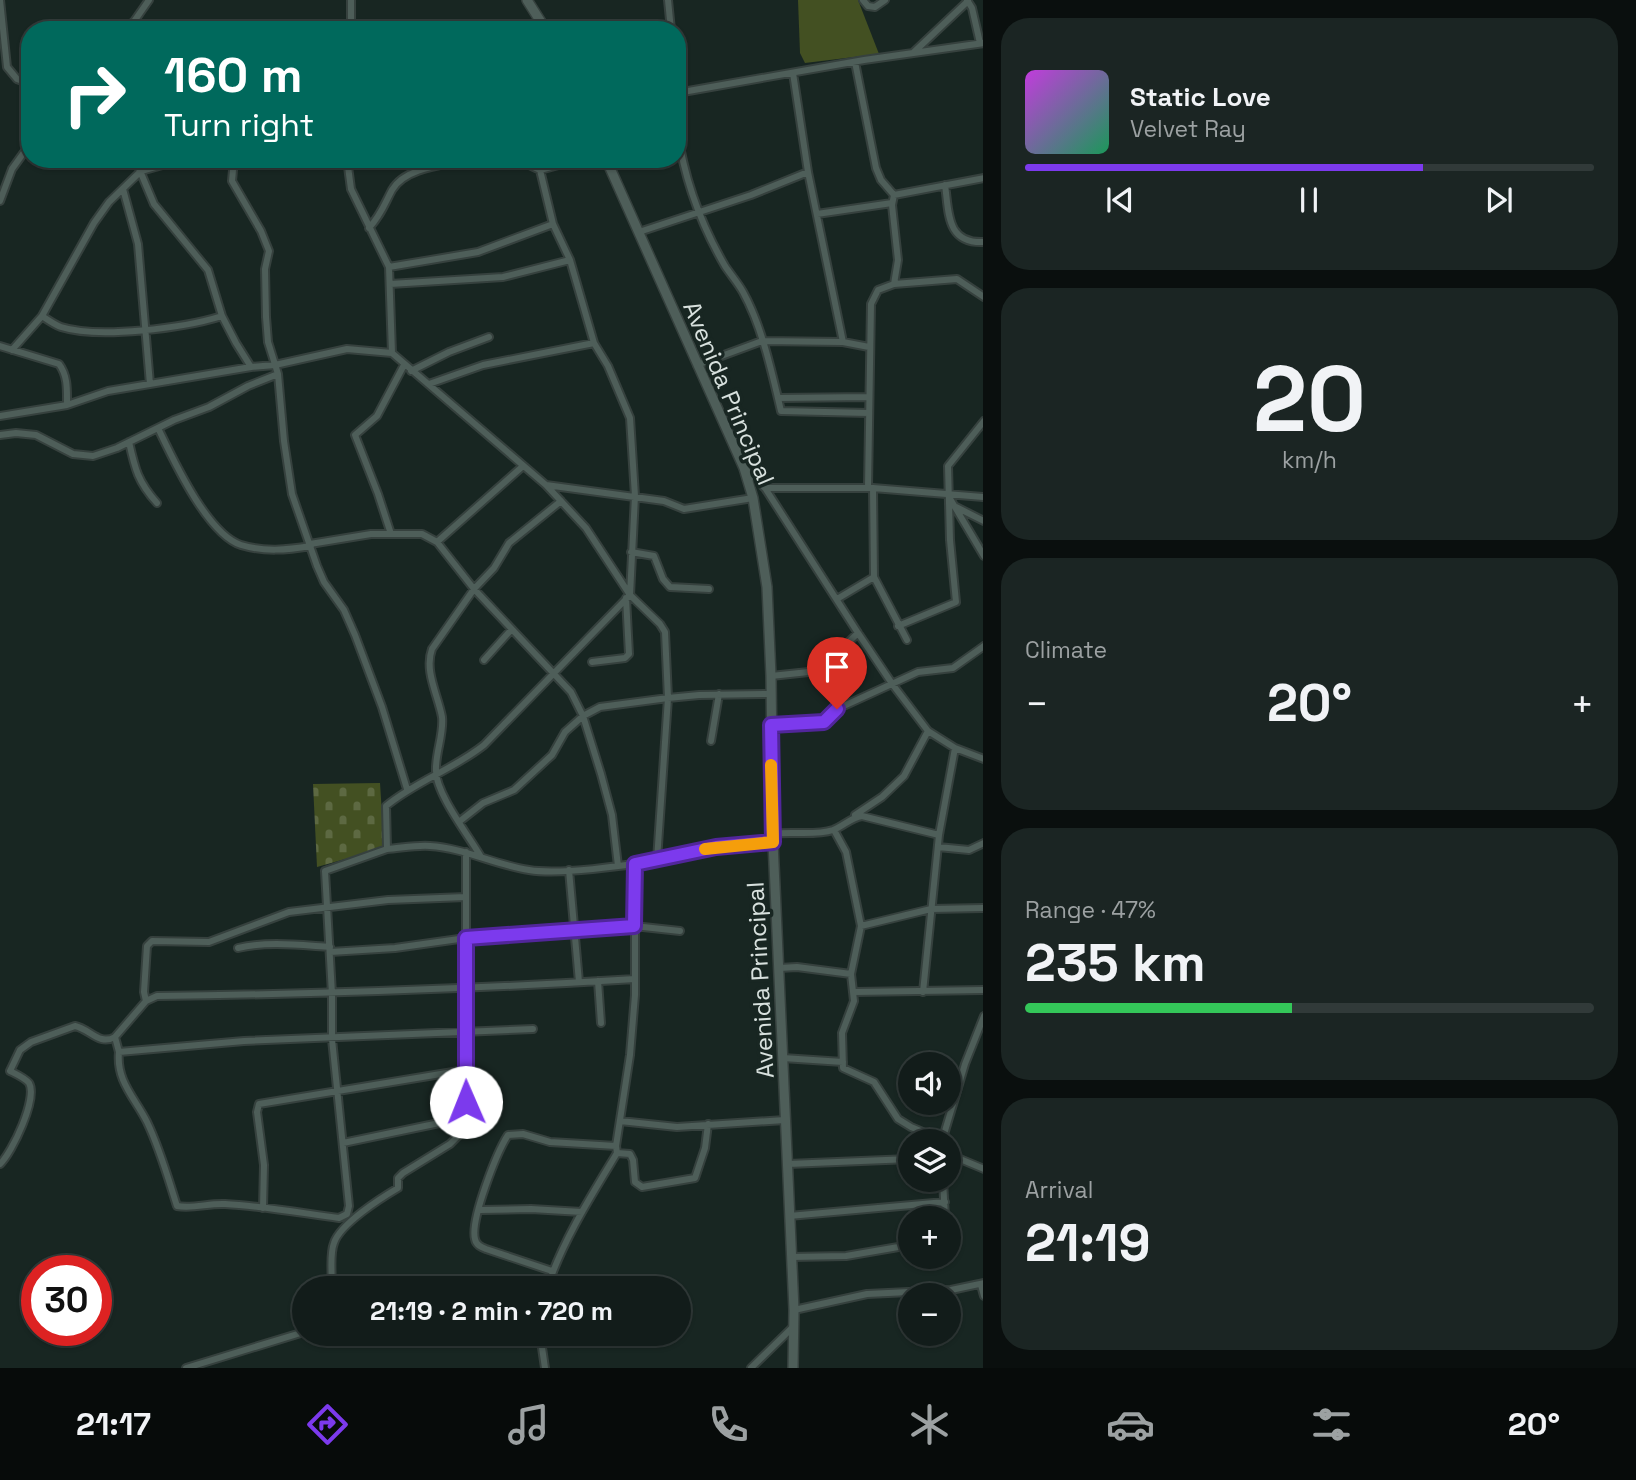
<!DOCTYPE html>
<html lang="en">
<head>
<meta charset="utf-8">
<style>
	body { margin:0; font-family:"Space Grotesk",sans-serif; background:#1b2523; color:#f1f3f6; height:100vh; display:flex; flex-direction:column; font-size:26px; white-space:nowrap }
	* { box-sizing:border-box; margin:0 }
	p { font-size:23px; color:#9ca1a2 }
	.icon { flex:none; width:38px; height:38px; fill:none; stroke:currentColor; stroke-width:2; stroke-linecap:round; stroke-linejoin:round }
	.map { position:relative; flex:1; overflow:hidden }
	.side { display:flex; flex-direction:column; gap:18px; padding:18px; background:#0a0f0e; width:653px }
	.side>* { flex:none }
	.banner { position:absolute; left:21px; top:21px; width:665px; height:147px; border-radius:28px; box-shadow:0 2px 5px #0004,0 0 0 2px #313a39; background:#00695c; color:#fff; overflow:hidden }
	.buttons { position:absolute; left:898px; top:1052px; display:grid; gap:14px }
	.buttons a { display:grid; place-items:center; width:63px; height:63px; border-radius:50%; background:#121c1a; box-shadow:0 2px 5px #0004,0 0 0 2px #313a39; font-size:35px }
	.speed { position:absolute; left:21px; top:1255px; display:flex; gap:14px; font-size:35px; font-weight:700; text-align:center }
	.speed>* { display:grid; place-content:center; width:91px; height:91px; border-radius:50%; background:#121c1a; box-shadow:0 2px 5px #0004,0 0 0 2px #313a39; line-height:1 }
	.speed .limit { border:10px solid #d22; background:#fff; color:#111 }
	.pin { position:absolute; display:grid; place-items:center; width:60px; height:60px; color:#fff; margin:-72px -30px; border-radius:50% 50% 50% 0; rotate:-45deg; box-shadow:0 0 7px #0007 }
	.pin .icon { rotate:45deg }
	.me { position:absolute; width:77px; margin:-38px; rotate:359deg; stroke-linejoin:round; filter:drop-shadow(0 0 5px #0008) }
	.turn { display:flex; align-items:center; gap:24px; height:147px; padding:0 28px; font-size:32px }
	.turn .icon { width:91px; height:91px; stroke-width:2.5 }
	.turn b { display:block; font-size:49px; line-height:60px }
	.big { font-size:52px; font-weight:700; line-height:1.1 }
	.side .tile { flex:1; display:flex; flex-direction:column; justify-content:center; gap:10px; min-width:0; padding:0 24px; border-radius:28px; background:#1b2523 }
	.side .dial { align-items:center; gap:0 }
	.dial b { font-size:91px; line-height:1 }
	.song { display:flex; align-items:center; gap:21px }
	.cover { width:84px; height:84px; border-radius:10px; background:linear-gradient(135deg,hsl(290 70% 55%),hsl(150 70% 35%)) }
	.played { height:7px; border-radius:4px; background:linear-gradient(90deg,#7c3aed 70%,#313a39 70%) }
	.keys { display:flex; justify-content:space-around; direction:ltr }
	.heat { display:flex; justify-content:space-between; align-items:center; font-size:38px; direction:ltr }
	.charge { height:10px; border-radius:5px; background:linear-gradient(90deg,#34c759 47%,#313a39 0) }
	.trip { position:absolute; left:292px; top:1276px; width:399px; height:70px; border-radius:35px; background:#121c1a; box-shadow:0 2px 5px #0004,0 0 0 2px #313a39; font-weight:700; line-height:70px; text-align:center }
	.tabs { display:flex; height:112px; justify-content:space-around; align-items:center; background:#070b0a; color:#9ca1a2 }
	.tabs .icon { width:49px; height:49px }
	.tabs .on { color:#7c3aed }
	.tabs b { font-size:32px; color:#f1f3f6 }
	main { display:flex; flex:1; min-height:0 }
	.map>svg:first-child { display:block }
</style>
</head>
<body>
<main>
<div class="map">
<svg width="984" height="1368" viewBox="0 0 984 1368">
	<defs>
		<pattern id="cemetery-stones" width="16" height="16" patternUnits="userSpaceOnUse" patternTransform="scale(1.75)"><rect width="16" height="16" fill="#435022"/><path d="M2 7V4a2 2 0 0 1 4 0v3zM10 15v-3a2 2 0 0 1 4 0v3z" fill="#5d6942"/></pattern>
	</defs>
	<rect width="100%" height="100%" fill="#182622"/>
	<path fill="url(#cemetery-stones)" d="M380 783 384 848 317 867 313 784Z"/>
	<path fill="#435022" d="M798 0H858L879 54 805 63 800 53Z"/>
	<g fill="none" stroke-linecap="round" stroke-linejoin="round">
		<defs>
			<path id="minor" d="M0 0 7 67 17 79 30 84
				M351 0V30
				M668 0 671 30
				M863 0 868 6 875 7 885 0
				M967 0 972 8 980 43
				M133 22 179 30
				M128 30 149 0
				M914 52 968 1
				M855 62 876 168 881 180 894 195
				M677 93 864 60 984 43
				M677 129C684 178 700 223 725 266 731 275 738 283 743 292 762 326 772 373 781 411L869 413
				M135 159 154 204 208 270 222 316 236 343 251 367
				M234 159 232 181 261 231 269 251 265 269 266 317 268 342 278 374 284 441 292 494 317 566 324 582 344 610 355 635 382 707 407 789
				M347 159 351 189 389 267 392 353
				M516 159 540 170 553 224 570 260 594 343 608 366 630 418 635 496 630 595 484 745C454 769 416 781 386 806L387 849C401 848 416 845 430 846 464 848 495 865 529 870 560 875 625 866 657 860
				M540 170 581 159
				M808 172 843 342
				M945 185C949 212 946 244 984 242
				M123 189 138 244 150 384
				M0 201 12 169 30 144
				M817 214 892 203
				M369 228C381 215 384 205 392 190 406 166 447 165 472 159
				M639 232 751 195 808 172 793 73
				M389 267 478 252 553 224
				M390 284 503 277 570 260
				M894 284 957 279 984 297
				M42 316C48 320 55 325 61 327 99 339 184 328 222 316
				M0 346 59 364C68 376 67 390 67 405
				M12 350 42 316 94 223 109 202 141 171 184 159
				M697 365 762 341 843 342 869 347
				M411 371 449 352 489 337
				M429 384 483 365 594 343
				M778 398 869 397
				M0 416 67 405 108 391 251 367 275 365 347 349 392 353 546 485 586 528 630 595 660 624 665 632 668 698 600 707 583 716 565 732 552 755 514 790 483 803 460 821
				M158 428C173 459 207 534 241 545 264 552 287 550 311 546
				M0 435 16 433 36 435 73 454 93 456 117 448 174 420 209 407 248 386 278 374
				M129 442C135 469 138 482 157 503
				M745 469 765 488 858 633 893 685 928 731 955 748 984 759
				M546 485 664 501 684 509 753 498
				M868 487 871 304 878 290 894 284 898 260 892 205 894 195 984 178
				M765 488H873L984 497
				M873 488 874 577 907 640
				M949 497 984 556
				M956 507 984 521
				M391 534 378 494 355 435 377 416 404 365
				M437 542 523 466
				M310 544 371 534H422L437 542 474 589 571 692 583 716 601 774 612 815 618 866
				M631 552 654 556 663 579 670 587 709 589
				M837 599 874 577
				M898 626 956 602 950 540 948 466 984 421
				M484 660 511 630
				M592 662 625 658 629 654 626 598
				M771 676 818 671 858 633
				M770 694 699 695 668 698 657 860 716 847 773 842
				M771 725 824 722 837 709 918 672 953 668 984 646
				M711 741 719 694
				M855 815 882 797 904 776 928 731
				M834 830 846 852 861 926 851 974 854 1001 842 1033 843 1068 874 1082 898 1119 911 1127 942 1140
				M772 834C792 831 815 836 833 830 844 826 850 818 862 816L939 835
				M938 847 969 850 984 843
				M481 857C469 836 436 794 436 771 435 754 444 734 442 717 438 695 424 671 432 649L474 589 494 568 509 543 561 501
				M569 870 579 982
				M861 926 931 909 984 908
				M238 948C268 941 299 945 330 947
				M330 952 395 948 466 938 634 926 680 931
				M779 968 797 967 851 974
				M598 981 601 1023
				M854 992 984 990
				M923 992 939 835 955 748
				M146 1001 144 992 147 946 152 941 209 942 289 912 388 900 466 897
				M115 1037 119 1052 244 1041 533 1029
				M119 1052C116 1081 135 1098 147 1122 160 1149 168 1178 177 1206 193 1209 209 1203 225 1204 263 1206 301 1213 339 1218L347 1214 349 1206 332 1039V994L325 871 387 849
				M783 1058 843 1062
				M620 1121 677 1127 785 1120
				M942 1141 965 1064 984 1016
				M343 1143 449 1121 466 1115V852
				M617 1153 630 1154 633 1160 635 1182 642 1187 695 1178 705 1148 708 1124
				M948 1154 984 1169
				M0 1164C12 1153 38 1098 29 1083 25 1078 16 1074 10 1071L20 1050 31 1042 75 1026C90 1029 99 1046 115 1037L146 1001 157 996C317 994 475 989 635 979
				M788 1164 910 1159
				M943 1180 945 1218
				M263 1208 264 1165 257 1112 259 1104 465 1070
				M480 1210 531 1209 582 1212
				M789 1216 945 1202
				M791 1257 846 1256 910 1245
				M552 1271 486 1249C481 1247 476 1245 475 1239 470 1220 497 1152 508 1135L523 1134 550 1142 616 1146
				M981 1285 984 1296
				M331 1288C333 1274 329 1256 334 1243 340 1224 381 1198 398 1188V1178L403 1173 450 1144 468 1126 466 1115
				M547 1288C563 1240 591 1196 617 1153L616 1146 630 1055 635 995V864
				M794 1310 867 1294 951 1290 984 1283
				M540 1334 545 1368
				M186 1368 304 1332
				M751 1368 794 1326"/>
			<path id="secondary" d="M527 0 546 30
				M606 159 744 468 753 498 767 587 771 676 773 842 794 1310 793 1368"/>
		</defs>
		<use href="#minor" stroke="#36413e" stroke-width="10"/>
		<use href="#secondary" stroke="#36413e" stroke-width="12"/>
		<use href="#minor" stroke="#4e5e59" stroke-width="6"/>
		<use href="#secondary" stroke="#4e5e59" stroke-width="9"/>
	</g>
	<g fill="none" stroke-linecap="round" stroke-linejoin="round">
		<defs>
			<path id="route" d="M466 1102V938L634 926 635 864 716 847 773 842 771 725 824 722 837 709"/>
		</defs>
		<use href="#route" stroke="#51269a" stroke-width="18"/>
		<use href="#route" stroke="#7c3aed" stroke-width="12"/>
		<path stroke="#f59e0b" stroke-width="12" d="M705 849 773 842 771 765"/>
	</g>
	<g text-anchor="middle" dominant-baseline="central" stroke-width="7" stroke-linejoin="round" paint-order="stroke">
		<g font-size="24" fill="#d8e1de" stroke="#182622">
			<text transform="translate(729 393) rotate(67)">Avenida Principal</text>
			<text transform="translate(760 980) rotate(-93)">Avenida Principal</text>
		</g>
	</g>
</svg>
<div class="buttons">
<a><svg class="icon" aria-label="sound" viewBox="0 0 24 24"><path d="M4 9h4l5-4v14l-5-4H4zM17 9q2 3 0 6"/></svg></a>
<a><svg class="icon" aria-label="layers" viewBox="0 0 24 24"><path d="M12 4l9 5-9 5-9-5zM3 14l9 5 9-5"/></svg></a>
<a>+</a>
<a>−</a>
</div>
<div class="speed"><div class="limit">30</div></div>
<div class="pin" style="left:837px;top:709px;background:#d93025"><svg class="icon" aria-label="arrive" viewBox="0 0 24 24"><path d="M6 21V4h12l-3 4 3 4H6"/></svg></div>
<svg class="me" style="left:466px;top:1102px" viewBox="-20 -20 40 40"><circle r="19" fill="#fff"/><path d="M0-13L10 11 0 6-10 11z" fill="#7c3aed"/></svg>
<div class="trip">21:19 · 2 min · 720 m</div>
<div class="banner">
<div class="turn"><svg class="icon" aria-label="right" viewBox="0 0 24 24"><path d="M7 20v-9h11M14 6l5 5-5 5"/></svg><div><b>160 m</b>Turn right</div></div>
</div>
</div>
<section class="side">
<div class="tile">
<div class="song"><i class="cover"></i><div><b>Static Love</b><p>Velvet Ray</p></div></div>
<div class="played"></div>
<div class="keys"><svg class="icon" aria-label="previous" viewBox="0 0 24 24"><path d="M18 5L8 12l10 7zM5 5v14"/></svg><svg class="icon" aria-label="pause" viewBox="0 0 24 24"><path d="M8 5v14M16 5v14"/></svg><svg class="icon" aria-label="next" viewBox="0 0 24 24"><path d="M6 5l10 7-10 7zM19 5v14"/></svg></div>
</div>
<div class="tile dial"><b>20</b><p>km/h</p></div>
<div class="tile"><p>Climate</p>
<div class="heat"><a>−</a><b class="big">20°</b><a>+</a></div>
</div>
<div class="tile"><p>Range · 47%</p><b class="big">235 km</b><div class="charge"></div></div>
<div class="tile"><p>Arrival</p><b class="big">21:19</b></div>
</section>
</main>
<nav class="tabs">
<b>21:17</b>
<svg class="icon on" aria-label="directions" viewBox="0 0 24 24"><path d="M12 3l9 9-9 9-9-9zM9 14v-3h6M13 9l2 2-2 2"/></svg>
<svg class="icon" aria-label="music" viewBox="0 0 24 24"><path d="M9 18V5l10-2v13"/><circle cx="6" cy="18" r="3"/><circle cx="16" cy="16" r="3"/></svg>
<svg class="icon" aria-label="phone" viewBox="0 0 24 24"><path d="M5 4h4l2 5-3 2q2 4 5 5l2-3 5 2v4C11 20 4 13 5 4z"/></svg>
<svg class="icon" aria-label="climate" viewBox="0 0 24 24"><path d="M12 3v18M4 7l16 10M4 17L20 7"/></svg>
<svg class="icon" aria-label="car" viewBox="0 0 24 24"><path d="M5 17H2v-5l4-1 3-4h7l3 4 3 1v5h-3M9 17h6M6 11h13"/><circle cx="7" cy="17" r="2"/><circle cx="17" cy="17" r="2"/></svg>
<svg class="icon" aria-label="filters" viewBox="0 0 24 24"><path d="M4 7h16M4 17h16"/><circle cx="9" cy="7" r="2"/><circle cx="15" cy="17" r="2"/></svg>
<b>20°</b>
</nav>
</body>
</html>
